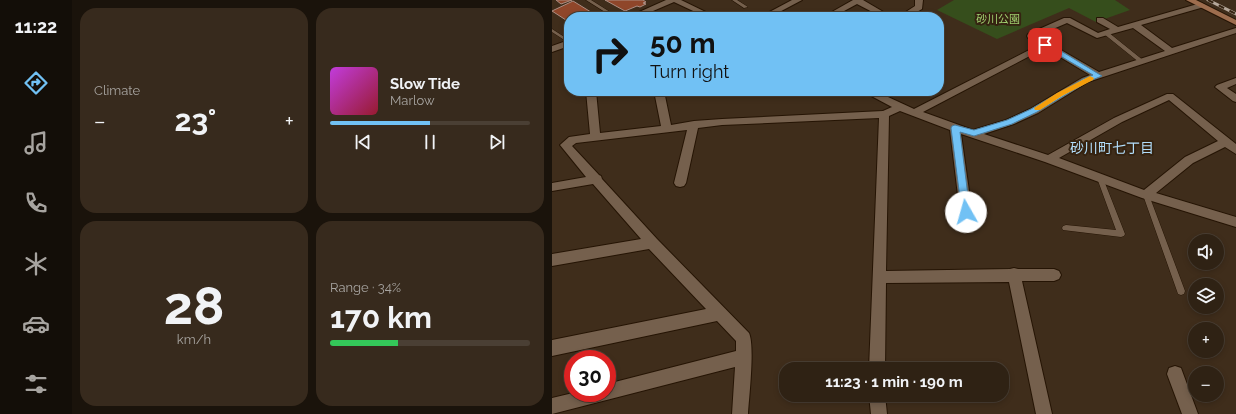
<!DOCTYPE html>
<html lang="en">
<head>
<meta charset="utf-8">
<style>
	body { margin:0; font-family:Raleway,"Noto Sans JP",sans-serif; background:#372a1d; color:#f1f3f6; height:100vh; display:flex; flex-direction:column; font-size:15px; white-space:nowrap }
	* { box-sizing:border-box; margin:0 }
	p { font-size:13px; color:#a7a4a0 }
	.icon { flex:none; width:22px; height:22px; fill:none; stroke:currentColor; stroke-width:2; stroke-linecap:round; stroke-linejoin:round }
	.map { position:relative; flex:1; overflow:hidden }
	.drawer { display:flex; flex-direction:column; gap:8px; padding:8px; background:#1a130b; width:480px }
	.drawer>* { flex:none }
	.banner { position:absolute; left:12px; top:12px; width:380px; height:84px; border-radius:16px; box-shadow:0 2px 6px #0003,0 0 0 1px #4a3f34; background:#71c1f4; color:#111; overflow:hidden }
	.fabs { position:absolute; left:636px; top:234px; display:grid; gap:8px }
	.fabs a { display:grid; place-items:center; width:36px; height:36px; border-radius:50%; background:#2f2214; box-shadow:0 2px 6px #0003,0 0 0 1px #4a3f34; font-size:20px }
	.speed { position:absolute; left:12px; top:350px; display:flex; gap:8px; font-size:20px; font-weight:700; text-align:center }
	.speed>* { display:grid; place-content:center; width:52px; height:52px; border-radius:50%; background:#2f2214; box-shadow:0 2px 6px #0003,0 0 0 1px #4a3f34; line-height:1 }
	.speed .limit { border:6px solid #d22; background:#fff; color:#111 }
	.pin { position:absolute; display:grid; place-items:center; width:34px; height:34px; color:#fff; margin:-17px; border-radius:8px; box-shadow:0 2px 6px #0006 }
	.me { position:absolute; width:44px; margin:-22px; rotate:353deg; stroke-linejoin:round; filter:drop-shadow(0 0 3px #0008) }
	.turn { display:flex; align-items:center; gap:14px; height:84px; padding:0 20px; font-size:18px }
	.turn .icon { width:52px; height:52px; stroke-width:2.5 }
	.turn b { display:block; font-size:28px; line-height:34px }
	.big { font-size:30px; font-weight:700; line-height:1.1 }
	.drawer .widget { flex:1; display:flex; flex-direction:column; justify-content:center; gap:6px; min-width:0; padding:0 14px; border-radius:16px; background:#372a1d }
	.drawer .dial { align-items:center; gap:0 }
	.dial b { font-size:52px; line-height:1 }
	.song { display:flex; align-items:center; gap:12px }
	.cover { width:48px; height:48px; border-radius:6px; background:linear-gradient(135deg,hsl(290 70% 55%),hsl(350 70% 35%)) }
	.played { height:4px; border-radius:2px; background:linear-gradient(90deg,#71c1f4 50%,#4a3f34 50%) }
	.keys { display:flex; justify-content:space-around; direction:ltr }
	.heat { display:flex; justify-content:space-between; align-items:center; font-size:22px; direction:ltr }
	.charge { height:6px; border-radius:3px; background:linear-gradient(90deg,#34c759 34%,#4a3f34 0) }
	.drawer .tiles { flex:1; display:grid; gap:8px; grid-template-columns:repeat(2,1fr) }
	.trip { position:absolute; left:227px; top:362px; width:230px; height:40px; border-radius:16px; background:#2f2214; box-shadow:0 2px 6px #0003,0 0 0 1px #4a3f34; font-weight:700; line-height:40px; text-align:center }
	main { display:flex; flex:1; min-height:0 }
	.tabs { display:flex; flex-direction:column; width:72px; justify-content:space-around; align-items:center; background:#130e08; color:#a7a4a0 }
	.tabs .icon { width:28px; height:28px }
	.tabs .selected { color:#71c1f4 }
	.tabs b { font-size:18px; color:#f1f3f6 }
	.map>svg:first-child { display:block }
</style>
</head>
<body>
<main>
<nav class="tabs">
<b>11:22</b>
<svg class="icon selected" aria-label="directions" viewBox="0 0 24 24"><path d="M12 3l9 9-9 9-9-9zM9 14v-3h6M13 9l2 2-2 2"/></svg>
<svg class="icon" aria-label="music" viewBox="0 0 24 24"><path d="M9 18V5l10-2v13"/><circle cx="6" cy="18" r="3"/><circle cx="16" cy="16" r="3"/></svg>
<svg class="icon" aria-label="phone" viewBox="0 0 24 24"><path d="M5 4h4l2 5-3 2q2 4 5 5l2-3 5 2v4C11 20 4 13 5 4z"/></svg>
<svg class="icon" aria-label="climate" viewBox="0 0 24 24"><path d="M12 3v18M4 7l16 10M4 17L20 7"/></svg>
<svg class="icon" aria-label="car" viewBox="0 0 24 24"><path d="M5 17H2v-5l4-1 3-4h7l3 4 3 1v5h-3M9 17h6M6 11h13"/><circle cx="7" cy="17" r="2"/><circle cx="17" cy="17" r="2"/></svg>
<svg class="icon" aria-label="filters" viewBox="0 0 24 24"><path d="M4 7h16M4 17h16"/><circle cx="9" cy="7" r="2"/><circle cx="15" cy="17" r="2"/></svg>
</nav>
<section class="drawer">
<div class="tiles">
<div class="widget"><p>Climate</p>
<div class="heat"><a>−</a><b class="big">23°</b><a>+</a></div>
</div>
<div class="widget">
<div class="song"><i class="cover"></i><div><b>Slow Tide</b><p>Marlow</p></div></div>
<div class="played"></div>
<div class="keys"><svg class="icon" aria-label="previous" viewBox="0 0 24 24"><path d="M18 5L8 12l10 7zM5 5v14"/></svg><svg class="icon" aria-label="pause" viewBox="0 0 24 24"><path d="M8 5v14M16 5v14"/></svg><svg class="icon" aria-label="next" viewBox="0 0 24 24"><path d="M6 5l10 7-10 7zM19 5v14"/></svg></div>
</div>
<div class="widget dial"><b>28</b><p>km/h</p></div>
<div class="widget"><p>Range · 34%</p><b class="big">170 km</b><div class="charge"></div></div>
</div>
</section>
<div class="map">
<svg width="684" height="414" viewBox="0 0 684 414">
	<rect width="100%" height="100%" fill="#3f2d1b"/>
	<path fill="#364e1c" d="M402 0H563L578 10 544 22 517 8 445 39 385 10Z"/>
	<path fill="#8f462a" stroke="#ab8d82" d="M4 0H20L9 4Z
		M53 0H91L94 2 91 3 94 4 88 7 85 6 73 11Z
		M21 1 47 17H17V22L0 11Z"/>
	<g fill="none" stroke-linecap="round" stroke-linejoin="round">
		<defs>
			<path id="lane" d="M34 0H39L66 17H61Z
				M180 0H185L196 7 192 8Z
				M0 29 17 40V43L0 32Z
				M552 32H556L592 61V63H588L552 34Z
				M548 175 551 178 573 234 572 236 569 237 511 230 510 228 511 226 514 225 564 230 545 178Z
				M594 192 597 195 633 291 632 294 629 295 626 294 625 291 591 195Z"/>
			<path id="street" d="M114 0H129L164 17H154L122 2 87 17H76Z
				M240 0H250L218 17H208Z
				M301 0H311L340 17H330L305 4 281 17H271Z
				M363 0H371L370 9 356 17H346L363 6Z
				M649 3 653 5 652 7 589 25 620 48 684 28V33L536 82 486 113 462 124 432 134 496 155 562 118 615 94H621L684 144V154L673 147 641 163 604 193 684 217V227L590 198 493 162 409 134 420 212 418 215 414 217 410 215 408 212 398 130 348 111 337 116 334 271 458 269 462 268 466 269H502L507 271 509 275 507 279 502 281H470L500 414H484L457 282 334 283 333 369H317L327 118 170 125 146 128 134 183 132 186 128 187 124 186 122 183 135 130 24 143 20 146 47 175 49 176 50 179 105 239 197 333C203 346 197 397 196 414H180L183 367 0 414V398L21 393H55V384L184 351V341L165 321 0 356V340L154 309 97 249 0 266V254L89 239 41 184 0 191V183L34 177 8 145 17 137 38 134 34 91H44L48 133 109 126 102 91H112L119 125 142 121 170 119 331 111 340 107 310 91H323L362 109 487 45 476 38 475 36 476 34 512 18H518L546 33 558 29 545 22V18H551L566 27ZM515 23 545 38 581 28 613 51 547 72 485 36ZM493 48 538 75 530 78 478 109 454 120 421 130 371 112ZM617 100 666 141 633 157 592 190 507 158 570 122Z
				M17 40V46L0 52V46Z
				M684 78V84L675 88 684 94V102L681 101 663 87 665 85Z
				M623 366 629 368 646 414H630L615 374 617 368Z
				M317 395H333L335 414H319Z"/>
			<path id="secondary" d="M634 0H644L684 20V25Z"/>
		</defs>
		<use href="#lane" stroke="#251404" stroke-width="1"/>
		<use href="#street" stroke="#251404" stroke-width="2"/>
		<use href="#secondary" stroke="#251404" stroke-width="2"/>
		<use href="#lane" fill="#75604d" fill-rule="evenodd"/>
		<use href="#street" fill="#75604d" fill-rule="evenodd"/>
		<use href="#secondary" fill="#9d6d4e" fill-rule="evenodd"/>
		<defs>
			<path id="rail" d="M656 0 684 14"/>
		</defs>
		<use href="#rail" stroke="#b5a79a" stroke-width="3"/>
		<use href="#rail" stroke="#352311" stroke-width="2" stroke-dasharray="6" stroke-linecap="butt"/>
	</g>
	<path fill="#71c1f4" stroke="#497d9f" d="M491 43H496L550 76 535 82 485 112 460 124 422 136 408 132 418 212 417 214H410L399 128 400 126 403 125 422 130 455 120 479 109 531 79 541 75 491 46Z"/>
	<path fill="#f59e0b" d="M538 76 542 78 541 80 510 96 488 110H483L482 108 505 93Z"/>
	<g text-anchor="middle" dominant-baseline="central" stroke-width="4" stroke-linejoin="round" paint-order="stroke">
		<g font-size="11" fill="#a0d06f" stroke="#352311">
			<text x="446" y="19">砂川公園</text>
		</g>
		<g font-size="14" fill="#b2ddfa" stroke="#352311">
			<text x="560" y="148">砂川町七丁目</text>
		</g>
	</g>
</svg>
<div class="fabs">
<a><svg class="icon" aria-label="sound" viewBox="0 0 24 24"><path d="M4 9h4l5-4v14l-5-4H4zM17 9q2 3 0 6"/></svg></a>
<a><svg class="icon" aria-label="layers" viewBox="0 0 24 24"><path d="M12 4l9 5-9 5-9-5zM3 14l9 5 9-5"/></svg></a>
<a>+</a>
<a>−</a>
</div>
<div class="speed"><div class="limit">30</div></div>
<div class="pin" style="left:493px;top:45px;background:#d93025"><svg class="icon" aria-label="arrive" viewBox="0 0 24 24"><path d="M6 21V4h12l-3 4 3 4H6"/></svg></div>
<svg class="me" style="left:414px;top:212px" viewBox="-20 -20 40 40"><circle r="19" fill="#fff"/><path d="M0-13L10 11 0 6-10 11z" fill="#71c1f4"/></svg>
<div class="trip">11:23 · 1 min · 190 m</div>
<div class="banner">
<div class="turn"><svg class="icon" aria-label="right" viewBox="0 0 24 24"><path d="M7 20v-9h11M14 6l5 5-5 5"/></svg><div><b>50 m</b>Turn right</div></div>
</div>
</div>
</main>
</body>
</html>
